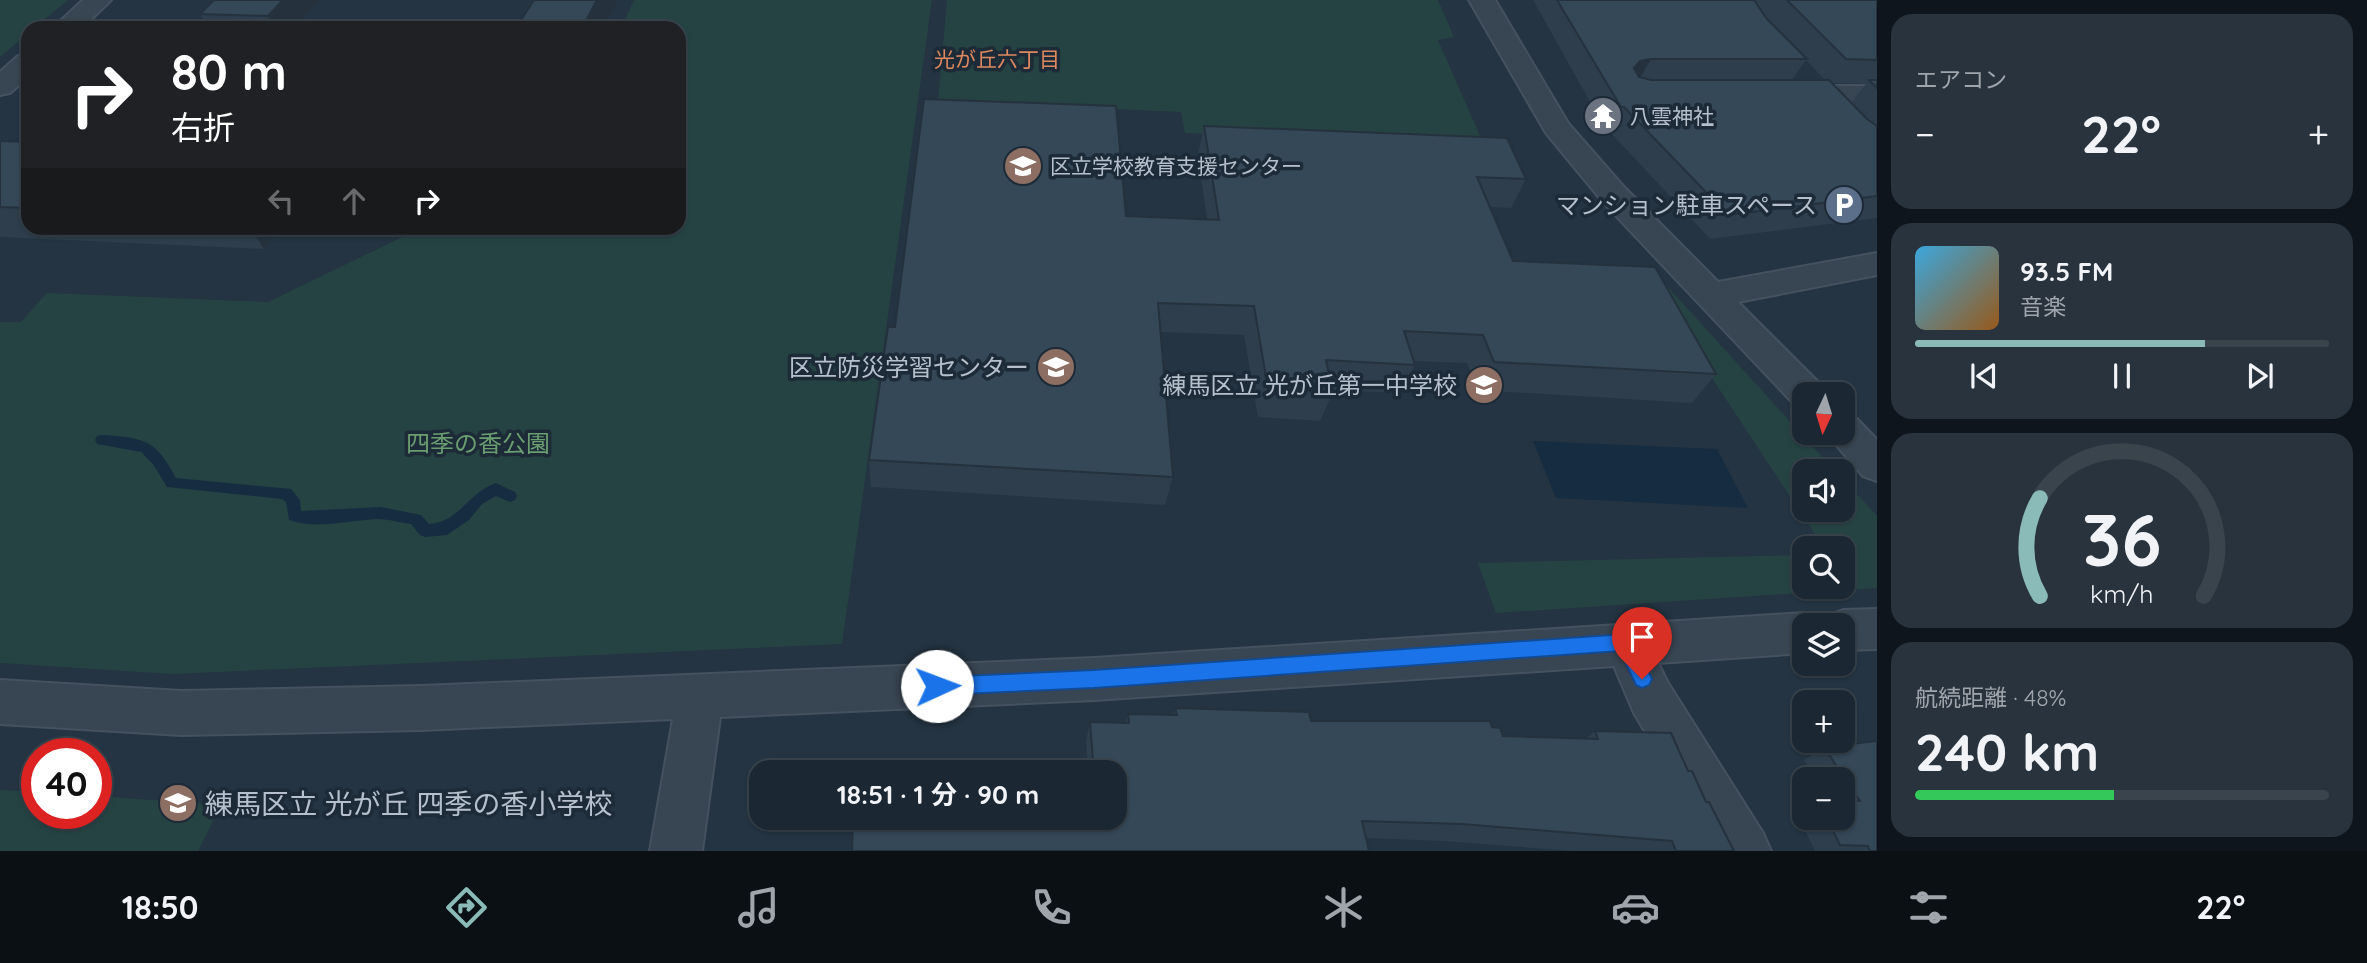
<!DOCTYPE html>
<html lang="ja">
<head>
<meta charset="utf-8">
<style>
	body { margin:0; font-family:Quicksand,"Noto Sans JP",sans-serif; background:#28333e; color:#f1f3f6; height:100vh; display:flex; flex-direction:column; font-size:26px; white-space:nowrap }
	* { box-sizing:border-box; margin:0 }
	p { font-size:23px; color:#a0a5ac }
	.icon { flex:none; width:38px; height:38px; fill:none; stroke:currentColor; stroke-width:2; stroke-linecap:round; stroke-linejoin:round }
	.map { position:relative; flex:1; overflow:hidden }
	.details { display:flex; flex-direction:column; gap:14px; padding:14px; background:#0f151c; width:490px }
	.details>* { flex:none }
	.top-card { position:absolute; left:21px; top:21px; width:665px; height:214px; border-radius:21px; box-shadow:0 2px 5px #0004,0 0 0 2px #39444d; background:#202124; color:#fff; overflow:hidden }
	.needle { width:46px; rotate:184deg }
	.controls { position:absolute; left:1792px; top:382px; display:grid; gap:14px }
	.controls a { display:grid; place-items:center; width:63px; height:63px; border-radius:14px; background:#1b2732; box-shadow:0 2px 5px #0004,0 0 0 2px #39444d; font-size:35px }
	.speed { position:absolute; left:21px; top:738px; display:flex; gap:14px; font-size:35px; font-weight:700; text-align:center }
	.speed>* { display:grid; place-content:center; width:91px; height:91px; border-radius:50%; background:#1b2732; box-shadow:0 2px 5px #0004,0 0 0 2px #39444d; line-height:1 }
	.speed .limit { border:10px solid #d22; background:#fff; color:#111 }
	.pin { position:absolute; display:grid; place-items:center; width:60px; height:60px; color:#fff; margin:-72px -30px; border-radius:50% 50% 50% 0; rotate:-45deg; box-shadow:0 0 7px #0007 }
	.pin .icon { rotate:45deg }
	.me { position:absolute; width:77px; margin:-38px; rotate:88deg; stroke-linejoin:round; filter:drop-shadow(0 0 5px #0008) }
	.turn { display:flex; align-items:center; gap:24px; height:147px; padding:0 35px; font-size:32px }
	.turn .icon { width:91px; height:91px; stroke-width:2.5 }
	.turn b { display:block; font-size:49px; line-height:60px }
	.lanes { display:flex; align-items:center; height:66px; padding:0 35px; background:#0003; justify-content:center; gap:35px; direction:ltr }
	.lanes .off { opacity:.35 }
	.big { font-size:52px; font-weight:700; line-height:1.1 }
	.details .tile { flex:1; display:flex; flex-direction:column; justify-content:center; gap:10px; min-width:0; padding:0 24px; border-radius:21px; background:#28333e }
	.details .dial { align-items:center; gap:0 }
	.dial svg { height:182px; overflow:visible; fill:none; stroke:#39444d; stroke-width:7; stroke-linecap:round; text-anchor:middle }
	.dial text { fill:#f1f3f6; stroke:none }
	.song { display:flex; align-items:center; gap:21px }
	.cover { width:84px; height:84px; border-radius:10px; background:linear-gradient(135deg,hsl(200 70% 55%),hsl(30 70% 35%)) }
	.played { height:7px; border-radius:4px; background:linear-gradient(90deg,#8bbbb9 70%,#39444d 70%) }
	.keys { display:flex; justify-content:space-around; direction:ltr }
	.heat { display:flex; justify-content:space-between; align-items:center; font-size:38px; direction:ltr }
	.charge { height:10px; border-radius:5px; background:linear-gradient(90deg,#34c759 48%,#39444d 0) }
	.trip { position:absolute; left:749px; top:760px; width:378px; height:70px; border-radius:21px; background:#1b2732; box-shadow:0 2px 5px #0004,0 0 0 2px #39444d; font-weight:700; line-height:70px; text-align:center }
	.tab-bar { display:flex; height:112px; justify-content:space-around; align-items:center; background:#0b1014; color:#a0a5ac }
	.tab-bar .icon { width:49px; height:49px }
	.tab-bar .active { color:#8bbbb9 }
	.tab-bar b { font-size:32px; color:#f1f3f6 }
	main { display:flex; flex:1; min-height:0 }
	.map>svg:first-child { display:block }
</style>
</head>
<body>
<main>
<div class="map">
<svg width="1877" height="851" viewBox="0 0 1877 851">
	<rect width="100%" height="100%" fill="#243442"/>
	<path fill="#264343" d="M0 0H68L34 28H28V33L0 57Z
		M634 0H932L842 644 173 674 0 663V322H21L47 293 268 302 421 228H679V28H621Z
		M947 0H1438L1454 37 1438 40 1484 145 1185 133 1181 112 938 101Z
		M1658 276 1835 471H1804V509H1843V479L1877 516V588L1496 613 1478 563 1804 555V586H1843V548H1824L1673 319Z
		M0 790 37 792V814H96V796L221 805 198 851H0Z"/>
	<path fill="#162c41" d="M1533 441 1717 449 1748 508 1556 498Z"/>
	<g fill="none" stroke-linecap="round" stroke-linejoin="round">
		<path fill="#162c41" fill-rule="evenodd" d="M102 435C145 438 155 439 176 478L291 489 300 500 301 511 381 507 421 515 429 524C461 521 466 494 496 483L515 492 517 496 515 500 510 502 496 496 482 504 469 520 447 535 425 537 420 535 411 524C401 523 389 519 378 519 349 520 317 530 289 520L286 502 282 499 167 487 153 464 141 452 97 444 95 440 97 436Z"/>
		<defs>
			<path id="minor" d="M83 0H111L82 28H53Z
				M1469 0H1495L1568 123 1624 187 1718 282 1877 253V275L1738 302 1820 384 1826 394H1804V407L1794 404 1602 201 1546 133Z
				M28 54V77L10 93 0 95V72L18 56Z
				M1792 86H1877V102L1792 104 1782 101 1778 95 1782 89Z
				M1843 415 1857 419 1877 440V481L1863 476 1825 432H1843Z
				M1877 609V649L1843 650V625H1823L1827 616 1843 610Z
				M1804 613 1820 619 1823 625H1804V653L1658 663 1668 683 1763 833 1771 851H1716L1634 713 1614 666 1094 700 720 717 702 851H650L673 719 421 730 181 735 0 724V680L181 691 421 686 1094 658 1618 625 1626 622 1632 624Z"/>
		</defs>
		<use href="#minor" stroke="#45515e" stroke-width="4"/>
		<use href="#minor" fill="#384552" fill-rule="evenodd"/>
	</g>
	<path fill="#2e3e4c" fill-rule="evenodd" d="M214 0H319L295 28H208L200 14Z
		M1533 0H1877V218L1710 239 1610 132H1607ZM1806 60 1825 80H1792ZM1832 83 1866 84 1851 103Z
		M1204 126 1526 179 1511 208 1490 207 1513 261 1716 374 1692 403 1477 390 1467 363 1413 361 1415 365 1400 393 1332 390 1333 392 1320 421 1258 417 1244 335 1160 332 1173 477 1165 505 871 487 869 460 1126 216 1207 220 1198 155Z
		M0 141 28 142V228H279L264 249 0 237Z
		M1175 708 1311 721 1492 727 1503 736 1586 739 1595 731 1688 771 1734 851H1573L1444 841 1366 838 1115 817V772H1088L1086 741 1090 722 1125 723 1128 714 1173 715Z
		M1877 741V851H1815L1796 812 1804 807V817H1843V779H1816L1804 760 1824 747Z"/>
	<path fill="#25323e" d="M283 0H319L295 28H274L268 16Z
		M597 0H618L603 28H582Z
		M1651 59 1637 83 1634 68 1640 61Z
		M250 228H279L264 249Z"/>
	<path fill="#354858" stroke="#25323e" stroke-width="2" d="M214 0H283L268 16 200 14Z
		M534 0H597L582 28H516Z
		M1557 0H1754L1767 19 1807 59H1651L1640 61 1634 68 1639 77 1651 80H1829L1867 119 1877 126V196L1728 215 1624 107H1621Z
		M1787 0H1877V60L1846 59Z
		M1869 80H1877V88Z
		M924 99 1116 106 1126 216 1219 220 1204 126 1507 138 1526 179 1477 177 1513 261 1655 267 1716 374 1494 362 1483 335 1404 331 1415 365 1326 360 1333 392 1268 389 1254 306 1158 303 1173 477 869 460 888 327H895Z
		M0 141 28 142V208L0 207Z
		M1175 708 1309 712 1311 721H1490L1492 727 1500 728 1503 736 1598 739 1595 731 1671 733 1688 771H1692L1706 802H1709L1734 851H1676L1672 841 1462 824 1362 821 1369 851H852L853 817H1115V772H1094L1090 722 1129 723 1128 714 1177 715Z
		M1877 741V851H1870L1868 846 1840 845 1826 817H1843V800L1860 801 1824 747Z"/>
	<path fill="#1a73e8" stroke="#114b97" stroke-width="2" d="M1626 634 1632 636 1652 679 1649 685 1642 688 1636 685 1620 651 1094 688 937 695 930 692 927 686 930 679 937 677 1094 670Z"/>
	<defs>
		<symbol id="temple-disc" viewBox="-11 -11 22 22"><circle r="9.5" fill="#6b7280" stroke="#1d2a37"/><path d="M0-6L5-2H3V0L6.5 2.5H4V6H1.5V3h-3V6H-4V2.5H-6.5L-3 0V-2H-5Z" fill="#fff"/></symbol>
		<symbol id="school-disc" viewBox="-11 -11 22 22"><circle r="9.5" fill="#8d6e63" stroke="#1d2a37"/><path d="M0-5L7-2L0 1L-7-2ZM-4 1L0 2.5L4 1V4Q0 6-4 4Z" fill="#fff"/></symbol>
		<symbol id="parking-disc" viewBox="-11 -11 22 22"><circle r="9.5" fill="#5c6f8a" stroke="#1d2a37"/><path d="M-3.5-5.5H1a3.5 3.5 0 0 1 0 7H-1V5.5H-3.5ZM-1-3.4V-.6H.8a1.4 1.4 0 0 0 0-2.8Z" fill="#fff"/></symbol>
	</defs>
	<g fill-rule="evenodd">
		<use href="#temple-disc" x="1581" y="94" width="44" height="44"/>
		<use href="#school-disc" x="1001" y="144" width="44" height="44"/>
		<use href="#parking-disc" x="1822" y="183" width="44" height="44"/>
		<use href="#school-disc" x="1034" y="345" width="44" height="44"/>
		<use href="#school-disc" x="1462" y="363" width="44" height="44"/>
		<use href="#school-disc" x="156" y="781" width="44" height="44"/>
	</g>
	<g text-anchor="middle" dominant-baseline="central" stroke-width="7" stroke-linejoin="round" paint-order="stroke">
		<g font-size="21" fill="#dd895f" stroke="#1d2a37">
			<text x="997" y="59">光が丘六丁目</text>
		</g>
		<g font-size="21" fill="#b5c0cc" stroke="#1d2a37" text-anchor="start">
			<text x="1630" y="116">八雲神社</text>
			<text x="1050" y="166">区立学校教育支援センター</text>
		</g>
		<g font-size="24" fill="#b5c0cc" stroke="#1d2a37" text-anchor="end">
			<text x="1817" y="205">マンション駐車スペース</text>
			<text x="1029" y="367">区立防災学習センター</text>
			<text x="1457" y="385">練馬区立 光が丘第一中学校</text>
		</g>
		<g font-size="24" fill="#6a9e71" stroke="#1d2a37">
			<text x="478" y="443">四季の香公園</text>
		</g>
		<g font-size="28" fill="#b5c0cc" stroke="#1d2a37" text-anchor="start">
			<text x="205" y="803">練馬区立 光が丘 四季の香小学校</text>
		</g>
	</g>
</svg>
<div class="controls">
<a><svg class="needle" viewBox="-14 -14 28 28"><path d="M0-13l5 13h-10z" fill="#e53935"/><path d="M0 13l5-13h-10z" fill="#a0a5ac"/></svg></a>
<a><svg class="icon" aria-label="sound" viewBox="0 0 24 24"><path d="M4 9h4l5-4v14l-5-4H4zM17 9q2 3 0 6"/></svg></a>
<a><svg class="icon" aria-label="search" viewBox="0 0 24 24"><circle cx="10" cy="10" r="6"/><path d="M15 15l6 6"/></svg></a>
<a><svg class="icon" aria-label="layers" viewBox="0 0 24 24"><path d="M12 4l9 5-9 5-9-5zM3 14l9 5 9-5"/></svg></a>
<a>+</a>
<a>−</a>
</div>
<div class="speed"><div class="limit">40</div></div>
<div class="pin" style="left:1642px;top:679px;background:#d93025"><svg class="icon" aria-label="arrive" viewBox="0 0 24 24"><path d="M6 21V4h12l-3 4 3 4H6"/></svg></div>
<svg class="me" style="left:937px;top:686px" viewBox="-20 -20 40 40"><circle r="19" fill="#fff"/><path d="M0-13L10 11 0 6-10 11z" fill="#1a73e8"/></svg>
<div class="trip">18:51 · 1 分 · 90 m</div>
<div class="top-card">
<div class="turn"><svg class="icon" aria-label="right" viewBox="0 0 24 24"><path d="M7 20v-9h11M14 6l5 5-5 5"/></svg><div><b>80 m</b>右折</div></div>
<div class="lanes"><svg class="icon off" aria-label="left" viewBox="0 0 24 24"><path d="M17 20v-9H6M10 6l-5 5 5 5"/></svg><svg class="icon off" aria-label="ahead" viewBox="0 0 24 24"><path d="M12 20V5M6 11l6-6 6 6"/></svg><svg class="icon" aria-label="right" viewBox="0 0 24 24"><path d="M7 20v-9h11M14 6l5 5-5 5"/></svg></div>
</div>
</div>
<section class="details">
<div class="tile"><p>エアコン</p>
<div class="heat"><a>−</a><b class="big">22°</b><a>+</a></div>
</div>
<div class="tile">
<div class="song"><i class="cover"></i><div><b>93.5 FM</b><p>音楽</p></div></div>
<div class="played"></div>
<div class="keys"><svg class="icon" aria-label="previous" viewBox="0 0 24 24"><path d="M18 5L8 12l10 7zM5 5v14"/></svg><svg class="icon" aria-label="pause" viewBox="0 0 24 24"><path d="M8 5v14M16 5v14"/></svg><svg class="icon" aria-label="next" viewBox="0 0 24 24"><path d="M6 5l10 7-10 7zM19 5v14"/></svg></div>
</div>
<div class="tile dial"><svg viewBox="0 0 100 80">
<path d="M14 69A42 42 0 1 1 86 69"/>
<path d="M14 69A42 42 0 0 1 14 26" stroke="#8bbbb9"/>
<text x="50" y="56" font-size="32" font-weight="700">36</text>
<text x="50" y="72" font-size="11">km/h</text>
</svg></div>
<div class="tile"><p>航続距離 · 48%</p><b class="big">240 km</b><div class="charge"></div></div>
</section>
</main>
<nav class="tab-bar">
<b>18:50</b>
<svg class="icon active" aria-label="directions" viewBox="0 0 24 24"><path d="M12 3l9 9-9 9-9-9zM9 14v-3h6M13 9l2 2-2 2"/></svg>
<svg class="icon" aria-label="music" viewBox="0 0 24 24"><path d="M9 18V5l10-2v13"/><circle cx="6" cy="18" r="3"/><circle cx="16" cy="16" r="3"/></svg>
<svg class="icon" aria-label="phone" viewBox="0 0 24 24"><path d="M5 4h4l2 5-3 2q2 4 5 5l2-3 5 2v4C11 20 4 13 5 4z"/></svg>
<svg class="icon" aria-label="climate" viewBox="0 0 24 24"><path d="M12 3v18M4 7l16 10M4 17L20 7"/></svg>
<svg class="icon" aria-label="car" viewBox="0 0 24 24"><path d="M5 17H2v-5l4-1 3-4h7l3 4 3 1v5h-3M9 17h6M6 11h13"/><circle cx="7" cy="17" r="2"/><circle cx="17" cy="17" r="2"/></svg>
<svg class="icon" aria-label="filters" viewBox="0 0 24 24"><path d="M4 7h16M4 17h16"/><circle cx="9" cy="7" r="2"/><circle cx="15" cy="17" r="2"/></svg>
<b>22°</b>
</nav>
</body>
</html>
